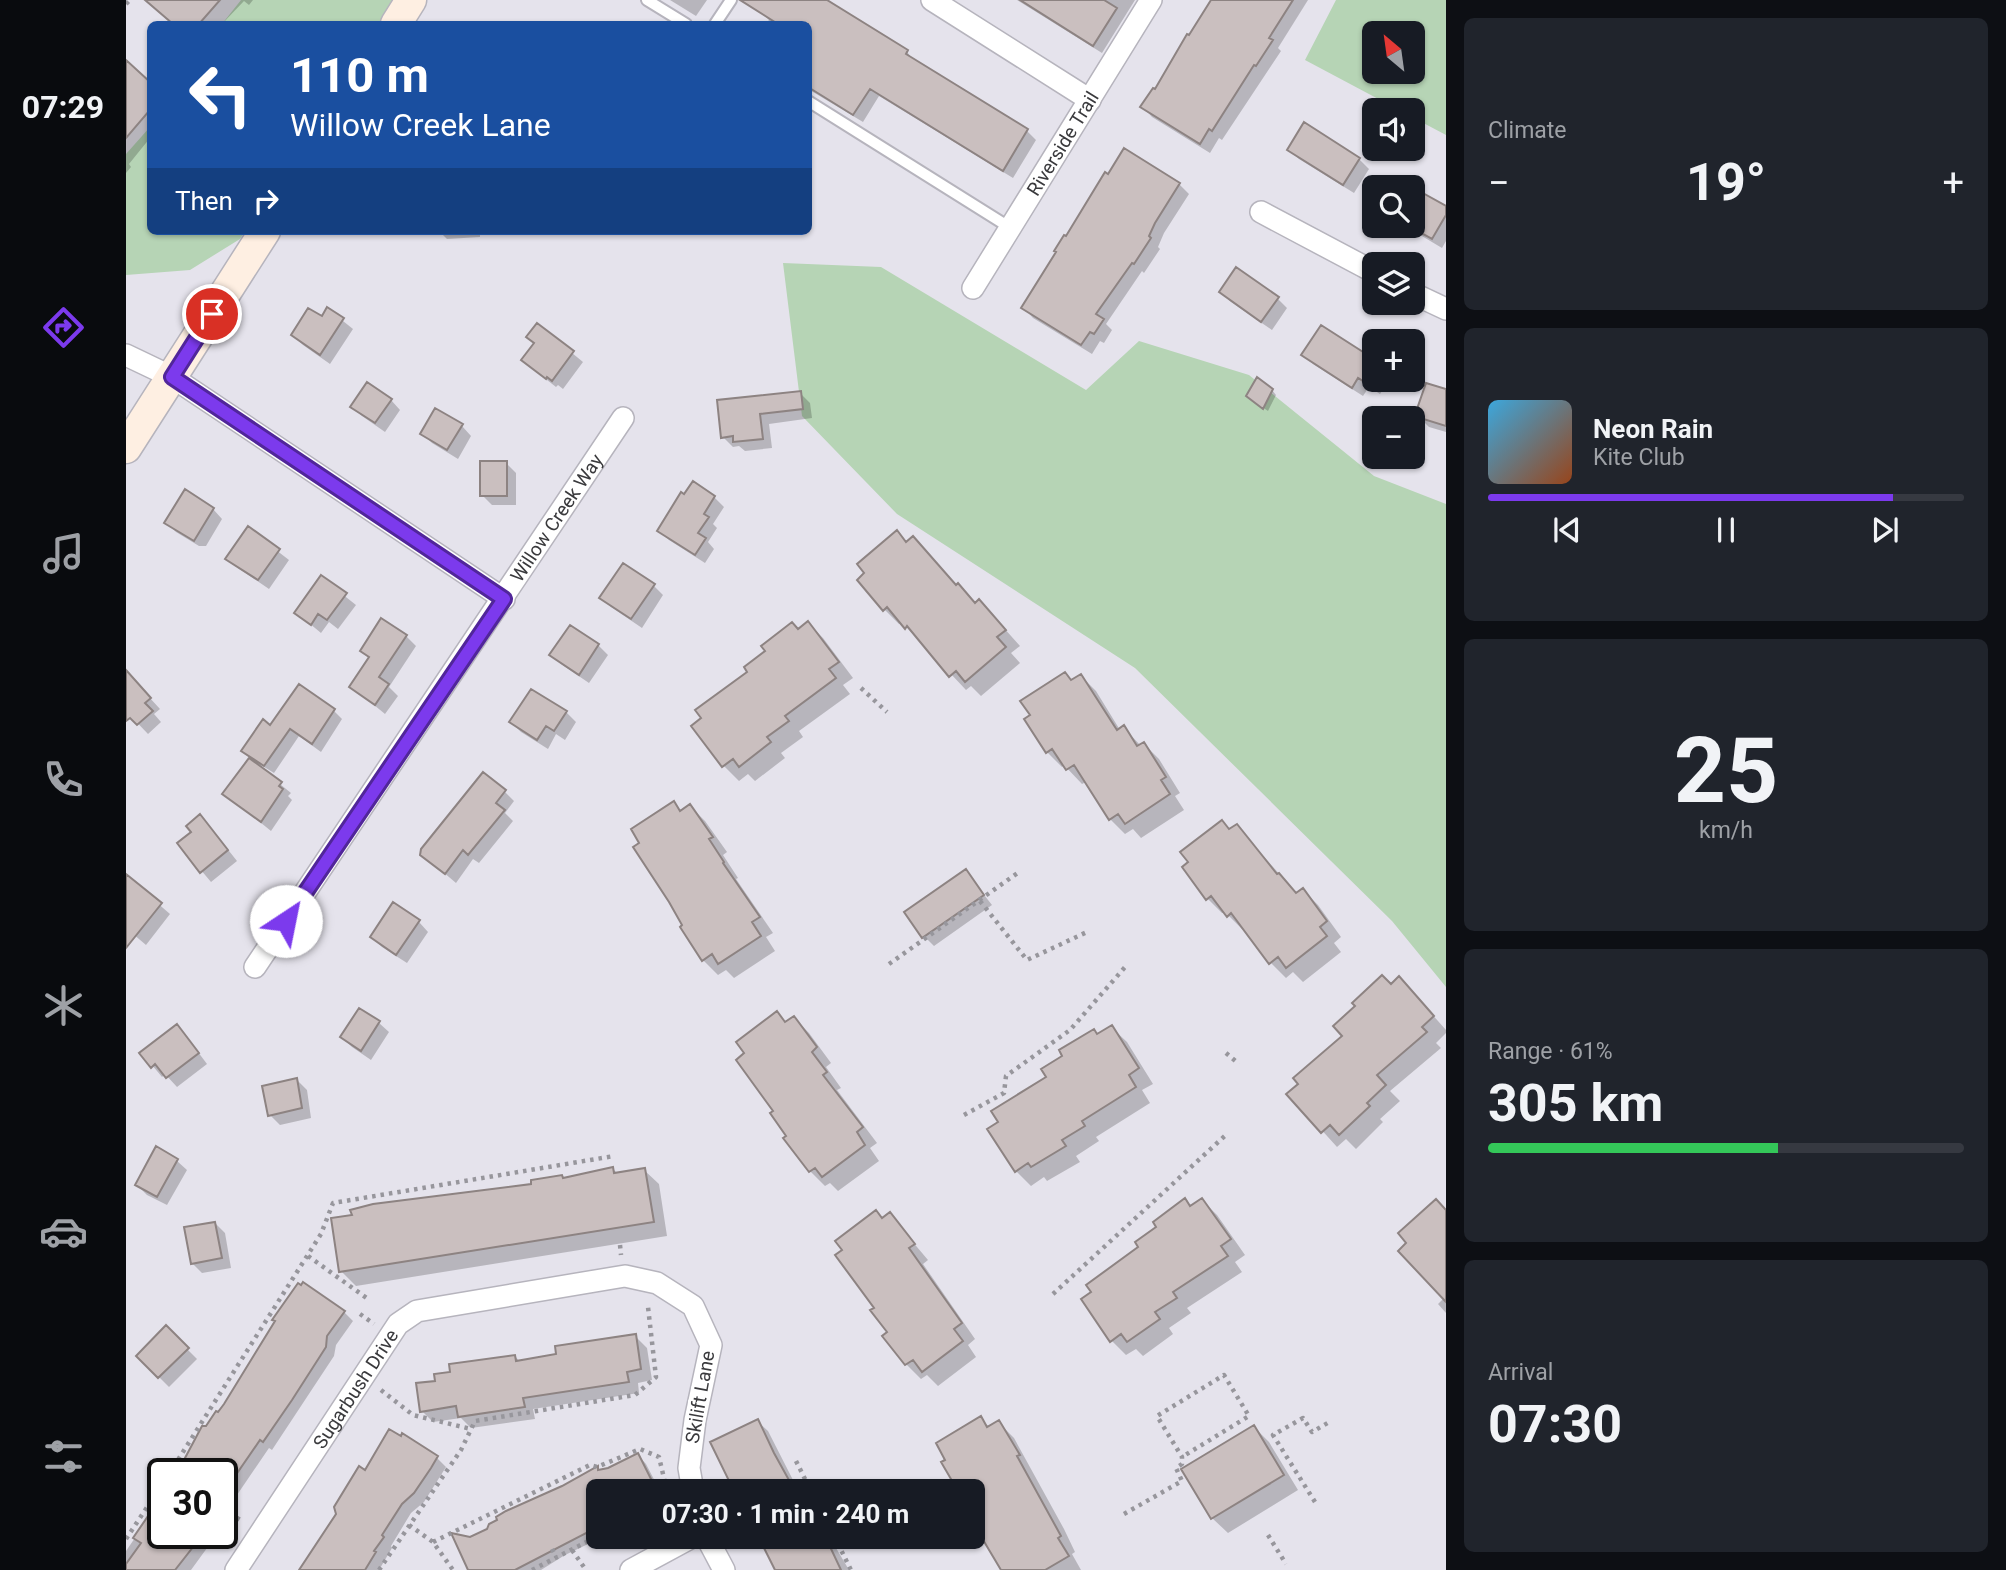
<!DOCTYPE html>
<html lang="en">
<head>
<meta charset="utf-8">
<style>
	body { margin:0; font-family:Roboto,sans-serif; background:#20242c; color:#f1f3f6; height:100vh; display:flex; flex-direction:column; font-size:26px; white-space:nowrap }
	* { box-sizing:border-box; margin:0 }
	p { font-size:23px; color:#9ea1a6 }
	.icon { flex:none; width:38px; height:38px; fill:none; stroke:currentColor; stroke-width:2; stroke-linecap:round; stroke-linejoin:round }
	.map { position:relative; flex:1; overflow:hidden }
	.details { display:flex; flex-direction:column; gap:18px; padding:18px; background:#0d0f14; width:560px }
	.details>* { flex:none }
	.top-card { position:absolute; left:21px; top:21px; width:665px; height:214px; border-radius:10px; box-shadow:0 2px 5px #0004; background:#1a4fa0; color:#fff; overflow:hidden }
	.needle { width:46px; rotate:331deg }
	.fabs { position:absolute; left:1236px; top:21px; display:grid; gap:14px }
	.fabs a { display:grid; place-items:center; width:63px; height:63px; border-radius:10px; background:#171b24; box-shadow:0 2px 5px #0004; font-size:35px }
	.speed { position:absolute; left:21px; top:1458px; display:flex; gap:14px; font-size:35px; font-weight:700; text-align:center }
	.speed>* { display:grid; place-content:center; width:91px; height:91px; border-radius:50%; background:#171b24; box-shadow:0 2px 5px #0004; line-height:1 }
	.speed .limit { border:4px solid #111; border-radius:10px; background:#fff; color:#111 }
	.pin { position:absolute; display:grid; place-items:center; width:60px; height:60px; color:#fff; margin:-30px; border:4px solid #fff; border-radius:50%; box-shadow:0 2px 7px #0007 }
	.me { position:absolute; width:77px; margin:-38px; rotate:34deg; stroke-linejoin:round; filter:drop-shadow(0 0 5px #0008) }
	.turn { display:flex; align-items:center; gap:24px; height:147px; padding:0 28px; font-size:32px }
	.turn .icon { width:91px; height:91px; stroke-width:2.5 }
	.turn b { display:block; font-size:49px; line-height:60px }
	.then { display:flex; align-items:center; height:66px; padding:0 28px; background:#0003; gap:14px; font-size:26px }
	.big { font-size:52px; font-weight:700; line-height:1.1 }
	.details .widget { flex:1; display:flex; flex-direction:column; justify-content:center; gap:10px; min-width:0; padding:0 24px; border-radius:10px; background:#20242c }
	.details .dial { align-items:center; gap:0 }
	.dial b { font-size:91px; line-height:1 }
	.song { display:flex; align-items:center; gap:21px }
	.cover { width:84px; height:84px; border-radius:10px; background:linear-gradient(135deg,hsl(200 70% 55%),hsl(20 70% 35%)) }
	.played { height:7px; border-radius:4px; background:linear-gradient(90deg,#7c3aed 85%,#363941 85%) }
	.keys { display:flex; justify-content:space-around; direction:ltr }
	.heat { display:flex; justify-content:space-between; align-items:center; font-size:38px; direction:ltr }
	.charge { height:10px; border-radius:5px; background:linear-gradient(90deg,#34c759 61%,#363941 0) }
	.trip { position:absolute; left:460px; top:1479px; width:399px; height:70px; border-radius:10px; background:#171b24; box-shadow:0 2px 5px #0004; font-weight:700; line-height:70px; text-align:center }
	main { display:flex; flex:1; min-height:0 }
	.menu { display:flex; flex-direction:column; width:126px; justify-content:space-around; align-items:center; background:#090b0e; color:#9ea1a6 }
	.menu .icon { width:49px; height:49px }
	.menu .current { color:#7c3aed }
	.menu b { font-size:32px; color:#f1f3f6 }
	.map>svg:first-child { display:block }
</style>
</head>
<body>
<main>
<nav class="menu">
<b>07:29</b>
<svg class="icon current" aria-label="directions" viewBox="0 0 24 24"><path d="M12 3l9 9-9 9-9-9zM9 14v-3h6M13 9l2 2-2 2"/></svg>
<svg class="icon" aria-label="music" viewBox="0 0 24 24"><path d="M9 18V5l10-2v13"/><circle cx="6" cy="18" r="3"/><circle cx="16" cy="16" r="3"/></svg>
<svg class="icon" aria-label="phone" viewBox="0 0 24 24"><path d="M5 4h4l2 5-3 2q2 4 5 5l2-3 5 2v4C11 20 4 13 5 4z"/></svg>
<svg class="icon" aria-label="climate" viewBox="0 0 24 24"><path d="M12 3v18M4 7l16 10M4 17L20 7"/></svg>
<svg class="icon" aria-label="car" viewBox="0 0 24 24"><path d="M5 17H2v-5l4-1 3-4h7l3 4 3 1v5h-3M9 17h6M6 11h13"/><circle cx="7" cy="17" r="2"/><circle cx="17" cy="17" r="2"/></svg>
<svg class="icon" aria-label="filters" viewBox="0 0 24 24"><path d="M4 7h16M4 17h16"/><circle cx="9" cy="7" r="2"/><circle cx="15" cy="17" r="2"/></svg>
</nav>
<div class="map">
<svg width="1320" height="1570" viewBox="0 0 1320 1570">
	<rect width="100%" height="100%" fill="#e5e3ec"/>
	<path fill="#b6d4b5" fill-rule="evenodd" d="M115 0H268L252 24H96Z
		M1210 0H1320V135L1286 117V110H1273L1179 60ZM1248 33H1286V72H1248Z
		M24 127V231H119L114 239 64 270 0 275V154Z
		M657 263 755 267 960 390 1013 341 1123 375 1248 476 1320 504V987L1266 921 1009 668 771 514 676 416Z"/>
	<path fill="#0003" d="M25 0H127L123 5 118 1 96 24H47Z
		M544 0H581L570 16Z
		M639 0H698L781 52 789 62 901 131 910 140 887 178 753 96 737 122 682 89V24H640L643 20 633 10Z
		M891 0H1009L976 53Z
		M1085 0H1182L1152 48 1155 51 1096 140 1093 138 1084 153 1026 117 1017 107 1029 91Z
		M0 63 24 84V138L3 164 5 167 0 173Z
		M1163 149 1233 159 1243 169 1228 193 1173 159Z
		M1270 179 1284 187H1266Z
		M1053 184 1063 194 1038 233 1032 247 1034 249 1018 273 1016 271 980 324 986 330 978 343 974 341 966 354 907 318 898 308 941 239Z
		M1320 208V241L1316 248 1279 226H1286Z
		M313 231H354V237L321 239Z
		M1095 292 1151 298 1161 308 1146 330 1105 302Z
		M202 309 227 329 204 364 177 345 167 335 196 319Z
		M412 325 457 362 437 389 432 385 430 387 407 369Z
		M1178 354 1248 380H1263L1254 394 1243 387 1237 396 1187 364Z
		M1146 390 1150 395 1142 411 1126 400Z
		M1320 392V432L1303 427 1293 417Z
		M674 393 684 403 686 418 643 424 646 448 619 451 613 446 607 447 597 437 593 402Z
		M265 400 274 410 259 432 236 416 227 407Z
		M336 426 345 436 332 459 306 443 296 433Z
		M380 463 390 473V505H366L356 495Z
		M588 497 598 507 587 524 591 528 582 542 588 549 579 563 543 540 533 530Z
		M87 509 96 519 80 546H73L50 532 40 522Z
		M123 529 163 560 143 589 112 568 102 559Z
		M781 543 850 604 868 617 894 646 885 653 894 663 855 696 845 686 840 690 776 622 773 624 758 609Z
		M196 578 230 605 212 629 203 622 195 633 171 613Z
		M527 585 537 595 516 628 485 607 476 598Z
		M682 623 697 638 727 678 717 685 724 694 673 731 677 737 655 753 659 758 629 781 622 774 613 781 598 766 568 726 623 672Z
		M280 636 290 646 263 687 272 696 259 714 225 686 244 659 236 651Z
		M472 645 482 655 463 683 435 664 426 655Z
		M955 676 970 691 994 730 998 728 1015 746 1018 744 1033 759 1054 793 1049 796 1058 810 1015 838 1007 829 999 834 984 819 960 782 956 784 938 765 936 767 921 752 946 682Z
		M0 678 12 685 34 709 28 714 35 722 22 734 0 711Z
		M208 711 216 719 195 752 173 736 148 773 135 765 133 767 165 793 162 796 166 800 145 831 99 794 125 759 118 751 144 727Z
		M440 712 450 722 439 740 430 734 422 749 395 732 385 722Z
		M379 792 388 801 379 813 387 821 353 863 347 859 330 883 296 854Z
		M547 804 555 812 564 806 579 821 601 852 597 855 612 878 610 879 647 933 640 937 649 951 608 978 600 970 592 975 577 960 559 926Z
		M1111 826 1171 894 1177 890 1192 905 1215 937 1208 943 1215 952 1177 982 1167 972 1160 978 1145 963 1119 929 1117 930 1099 912 1096 913 1081 898 1104 831Z
		M84 827 111 861 85 882 53 844Z
		M840 872 866 905 808 946 798 936Z
		M7 882 44 914 20 945 0 928V891Z
		M293 922 302 932 281 963 256 947 246 937Z
		M1265 986 1288 994 1320 1030V1033L1310 1043 1315 1048 1264 1091 1274 1101 1254 1119 1257 1122 1230 1149 1220 1139 1211 1147 1163 1094Z
		M233 1010 253 1023 263 1032 245 1060 226 1047 216 1037Z
		M668 1018 683 1033 705 1063 700 1067 715 1088 711 1090 751 1143 744 1148 753 1161 712 1191 704 1183 699 1186 684 1171 649 1111 660 1023Z
		M985 1027 1001 1042 1027 1084 1016 1090 1024 1103 970 1137 973 1141 950 1156 954 1162 921 1181 918 1177 905 1186 890 1171 923 1078 972 1036Z
		M60 1036 81 1064 51 1087 39 1074 36 1077 16 1053Z
		M171 1080 181 1090 185 1118 154 1125 144 1115Z
		M31 1149 51 1161 61 1170 41 1205 21 1195 11 1185Z
		M487 1169 492 1174 518 1170 533 1184 541 1236 230 1286 215 1271 407 1185Z
		M1059 1200 1066 1207 1076 1200 1091 1215 1119 1255 1109 1262 1116 1272 1061 1308 1065 1313 1043 1328 1047 1334 1017 1356 1010 1349 1000 1355 985 1340 1015 1247Z
		M1320 1211V1313L1312 1304 1318 1298Z
		M764 1215 802 1260 797 1264 849 1339 842 1345 850 1357 812 1386 801 1375 795 1379 780 1364 759 1336 763 1333 750 1308 757 1220Z
		M89 1223 99 1233 105 1268 76 1273 66 1263Z
		M218 1312 227 1321 210 1345 208 1356 146 1450 143 1448 96 1517V1474H72L75 1470 61 1457 92 1414Z
		M40 1328 71 1359 43 1387 12 1356Z
		M509 1336 521 1348 526 1380 512 1383 513 1393 407 1409 409 1419 345 1428 335 1418 307 1422 296 1411 311 1382 326 1373 389 1356 394 1362Z
		M854 1419 864 1428 872 1422 888 1438 938 1529 949 1552 946 1554 955 1570H877L847 1517V1491H833L822 1460Z
		M631 1421 642 1431 668 1482 671 1481 681 1491H610Z
		M1128 1427 1143 1442 1172 1490 1102 1533 1086 1518Z
		M512 1455 520 1464 534 1491H472V1536H479L439 1555 415 1570H344V1539Z
		M310 1457 320 1467 298 1502 285 1513 265 1546 266 1548 253 1570H174L240 1472Z
		M37 1497V1533H92L65 1570H0V1551Z
		M635 1536H703L723 1570H654Z"/>
	<path fill="#cabfbf" stroke="#8d8382" stroke-width="2" d="M19 0H94L73 24H47Z
		M614 0H701L782 50 780 54 902 129 877 171 744 89 727 115 682 87V24H652Z
		M894 0H978L991 8 967 46Z
		M1085 0H1167L1143 38 1147 40 1130 66 1128 65 1086 131 1083 129 1074 144 1014 107 1027 88 1029 89 1061 34 1063 35Z
		M0 60 24 82V110L0 138Z
		M1178 122 1234 158 1217 185 1161 150Z
		M998 148 1054 183 1029 223 1023 236 1025 238 1008 264 1006 263 970 314 978 319 968 334 964 332 955 345 895 308 930 252 928 251 938 235 940 236 979 172 982 174Z
		M1286 187 1320 206V215L1306 239 1286 228Z
		M1110 267 1153 297 1135 322 1093 292Z
		M201 307 218 318 194 355 165 335 182 308 196 316Z
		M411 323 448 351 426 381 421 377 420 379 395 360 408 343 400 337Z
		M1195 325 1248 359V388L1232 378 1226 388 1175 355Z
		M1131 377 1147 389 1137 409 1120 396Z
		M241 382 266 399 249 423 224 407Z
		M1300 383 1320 389V426L1291 417V409Z
		M675 391 677 409 634 414 637 439 607 442V436L595 438 591 400Z
		M309 408 337 424 321 450 294 434Z
		M354 461H381V496H354Z
		M567 481 589 496 578 514 583 517 572 533 580 538 569 555 531 531 555 492 558 494Z
		M59 489 88 508 68 541 38 523Z
		M122 526 154 549 132 580 99 559Z
		M771 530 780 542 787 536 830 585 832 583 849 603 853 599 880 630 871 637 880 647 839 682 830 671 823 677 781 626 779 629 761 607 757 611 731 580 738 573 731 564Z
		M497 563 529 584 505 619 473 598Z
		M195 575 221 593 201 620 192 614 185 625 168 613Z
		M255 618 281 635 253 677 263 684 249 705 223 687 243 657 234 651Z
		M682 621 713 662 703 669 710 678 659 716 663 721 641 737 645 742 613 767 607 759 596 767 565 726 575 718 569 710 621 672 618 667 639 651 635 646 666 622 672 629Z
		M444 625 473 644 453 675 423 655Z
		M0 670 25 698 19 703 27 711 11 725 4 718 0 721Z
		M939 672 945 680 955 674 991 730 998 725 1011 746 1018 742 1040 777 1035 780 1044 794 999 824 992 814 983 820 948 765 940 770 926 749 920 753 898 719 904 715 894 701Z
		M173 684 209 709 186 744 164 729 138 766 115 751 137 719 144 725Z
		M405 689 441 711 428 731 420 726 411 740 383 722Z
		M123 758 156 782 153 786 157 789 135 822 96 794Z
		M357 772 380 790 370 803 379 810 342 855 337 850 319 874 294 855 295 849Z
		M548 801 554 811 564 804 587 837 583 839 598 862 597 863 634 917 626 922 635 936 592 964 586 954 576 961 554 927 556 925 543 902 507 847 513 843 505 829Z
		M74 814 102 850 74 873 51 843 65 832 60 826Z
		M1096 820 1103 829 1111 824 1151 874 1153 873 1170 893 1177 888 1201 921 1194 927 1201 936 1160 968 1152 957 1143 964 1105 913 1101 917 1085 896 1080 900 1056 867 1062 862 1054 852Z
		M840 869 858 895 796 938 778 912Z
		M0 874 36 903 0 948Z
		M267 902 294 920 270 955 244 937Z
		M1256 975 1265 984 1273 976 1308 1016 1296 1027 1301 1032 1251 1075 1260 1085 1241 1103 1244 1106 1213 1135 1204 1125 1195 1133 1160 1094 1172 1084 1167 1078 1216 1036 1207 1026 1229 1006 1226 1003Z
		M233 1008 254 1021 235 1051 214 1037Z
		M651 1011 659 1022 668 1016 691 1047 686 1052 701 1072 697 1075 737 1127 731 1132 739 1145 696 1177 689 1168 683 1172 657 1138 660 1136 644 1113 647 1111 610 1060 618 1053 610 1042Z
		M51 1024 73 1053 40 1078 29 1064 25 1068 13 1053Z
		M986 1025 1013 1068 1003 1075 1010 1087 956 1121 959 1126 936 1140 940 1146 905 1167 902 1163 889 1172 861 1129 872 1122 865 1111 920 1077 915 1069 936 1056 933 1050 968 1029 971 1034Z
		M171 1078 176 1108 142 1116 136 1086Z
		M30 1146 52 1159 31 1197 9 1185Z
		M487 1167 488 1173 519 1168 528 1222 213 1272 205 1218 226 1215 224 1210 247 1204 405 1184V1180L436 1175 437 1178Z
		M1059 1198 1064 1206 1076 1198 1105 1239 1095 1246 1102 1256 1047 1292 1051 1298 1029 1312 1034 1319 1001 1342 995 1334 984 1342 955 1299 965 1292 960 1285 1012 1247 1009 1242 1030 1227 1027 1222Z
		M1310 1199 1320 1210V1302L1272 1251 1280 1243 1272 1233Z
		M750 1210 756 1218 764 1212 789 1244 783 1248 836 1323 828 1329 837 1341 796 1372 787 1360 779 1365 756 1336 761 1332 744 1310 748 1308 709 1255 716 1250 709 1241Z
		M89 1222 96 1258 65 1264 58 1227Z
		M177 1282 219 1311 201 1336 200 1347 166 1400 137 1442 134 1440 96 1495V1474H83L59 1458 76 1426H80L90 1411 92 1412 98 1404 149 1321 146 1320 172 1283 175 1285Z
		M40 1325 63 1348 32 1378 10 1356Z
		M510 1334 515 1369 501 1372 503 1382 397 1398 399 1407 332 1417 330 1406 294 1412 290 1383 309 1381 308 1374 324 1372 323 1364 389 1355 390 1361 430 1354 429 1346Z
		M855 1416 861 1427 873 1420 894 1455 891 1456 935 1536 932 1538 943 1556 919 1570H875L847 1523V1491H832L815 1462 819 1460 810 1443Z
		M632 1419 648 1453 669 1491H608L584 1442Z
		M1128 1425 1158 1475 1085 1519 1055 1469Z
		M263 1429 275 1436 276 1433 312 1456 305 1468 288 1493 276 1504 256 1535 258 1537 248 1551 250 1552 239 1570H173L210 1514 208 1507 233 1466 239 1470Z
		M512 1453 531 1491H472V1527L389 1570H342L325 1533 344 1537 361 1529 363 1524 371 1520 370 1517 380 1511 436 1486 472 1466V1470L482 1468Z
		M37 1494V1533H78L49 1570H0V1564L15 1543 7 1538Z
		M632 1536H699L715 1570H649Z"/>
	<g fill="none" stroke-linecap="round" stroke-linejoin="round">
		<defs>
			<path id="lane" d="M521 0 560 24
				M589 24 605 0
				M682 101 883 227"/>
			<g id="street">
				<path d="M806 0 964 100"/>
				<path d="M1135 212 1248 272"/>
				<path id="s1" d="M847 288 1025 0"/>
				<path d="M1286 293 1320 309"/>
				<path d="M0 355 46 377 378 599"/>
				<path id="s2" d="M129 967 497 418"/>
				<path d="M580 1536 598 1570"/>
				<path id="s3" d="M110 1570 272 1324 291 1311 499 1276 531 1283 567 1306 585 1345 569 1420 563 1468 567 1491"/>
				<path d="M505 1570 568 1536"/>
			</g>
			<path id="secondary" d="M270 24 285 0
				M0 448 139 231"/>
		</defs>
		<use href="#lane" stroke="#b6b4bd" stroke-width="14"/>
		<use href="#street" stroke="#b6b4bd" stroke-width="24"/>
		<use href="#secondary" stroke="#b6b4bd" stroke-width="33"/>
		<path stroke="#97969c" stroke-width="4.5" stroke-dasharray="3.5 5" stroke-linecap="butt" d="M0 4 4 0
			M735 688 761 712
			M854 901 901 960 961 932
			M763 964 893 872
			M1100 1053 1113 1064
			M838 1115 878 1093 880 1076 944 1030 1000 966
			M494 1245 495 1255
			M182 1256 242 1299
			M927 1294 1102 1133
			M234 1314 248 1324
			M255 1390 287 1415 345 1429
			M670 1461 685 1491
			M43 1474 195 1234 207 1203 488 1156
			M1189 1502 1147 1435 1177 1418 1186 1432 1205 1421
			M96 1509 116 1521
			M998 1514 1056 1481 1050 1468 1056 1464V1457L1031 1416 1098 1375 1123 1416 1056 1457
			M283 1525 307 1542 327 1570
			M1142 1535 1160 1564
			M708 1536 725 1570
			M0 1539 37 1483
			M307 1542 464 1465 471 1467 514 1449 533 1457 541 1491
			M426 1549 430 1557
			M446 1550 460 1570
			M253 1570 335 1450 349 1421 509 1395 530 1377 522 1307
			M406 1570 472 1536"/>
		<use href="#lane" stroke="#fff" stroke-width="10"/>
		<use href="#street" stroke="#fff" stroke-width="21"/>
		<use href="#secondary" stroke="#feefe2" stroke-width="30"/>
	</g>
	<g fill="none" stroke-linecap="round" stroke-linejoin="round">
		<defs>
			<path id="route" d="M86 314 46 377 378 599 160 921"/>
		</defs>
		<use href="#route" stroke="#51269a" stroke-width="18"/>
		<use href="#route" stroke="#7c3aed" stroke-width="12"/>
	</g>
	<g text-anchor="middle" dominant-baseline="central" stroke-width="6" stroke-linejoin="round" paint-order="stroke">
		<g font-size="19" fill="#3a3a3d" stroke="#fff">
			<text stroke="none"><textPath href="#s1" startOffset="170">Riverside Trail</textPath></text>
			<text stroke="none"><textPath href="#s2" startOffset="541">Willow Creek Way</textPath></text>
			<text stroke="none"><textPath href="#s3" startOffset="217">Sugarbush Drive</textPath></text>
			<text transform="translate(574 1397) rotate(-80)">Skilift Lane</text>
		</g>
	</g>
</svg>
<div class="fabs">
<a><svg class="needle" viewBox="-14 -14 28 28"><path d="M0-13l5 13h-10z" fill="#e53935"/><path d="M0 13l5-13h-10z" fill="#9ea1a6"/></svg></a>
<a><svg class="icon" aria-label="sound" viewBox="0 0 24 24"><path d="M4 9h4l5-4v14l-5-4H4zM17 9q2 3 0 6"/></svg></a>
<a><svg class="icon" aria-label="search" viewBox="0 0 24 24"><circle cx="10" cy="10" r="6"/><path d="M15 15l6 6"/></svg></a>
<a><svg class="icon" aria-label="layers" viewBox="0 0 24 24"><path d="M12 4l9 5-9 5-9-5zM3 14l9 5 9-5"/></svg></a>
<a>+</a>
<a>−</a>
</div>
<div class="speed"><div class="limit">30</div></div>
<div class="pin" style="left:86px;top:314px;background:#d93025"><svg class="icon" aria-label="arrive" viewBox="0 0 24 24"><path d="M6 21V4h12l-3 4 3 4H6"/></svg></div>
<svg class="me" style="left:160px;top:921px" viewBox="-20 -20 40 40"><circle r="19" fill="#fff"/><path d="M0-13L10 11 0 6-10 11z" fill="#7c3aed"/></svg>
<div class="trip">07:30 · 1 min · 240 m</div>
<div class="top-card">
<div class="turn"><svg class="icon" aria-label="left" viewBox="0 0 24 24"><path d="M17 20v-9H6M10 6l-5 5 5 5"/></svg><div><b>110 m</b>Willow Creek Lane</div></div>
<div class="then">Then<svg class="icon" aria-label="right" viewBox="0 0 24 24"><path d="M7 20v-9h11M14 6l5 5-5 5"/></svg></div>
</div>
</div>
<section class="details">
<div class="widget"><p>Climate</p>
<div class="heat"><a>−</a><b class="big">19°</b><a>+</a></div>
</div>
<div class="widget">
<div class="song"><i class="cover"></i><div><b>Neon Rain</b><p>Kite Club</p></div></div>
<div class="played"></div>
<div class="keys"><svg class="icon" aria-label="previous" viewBox="0 0 24 24"><path d="M18 5L8 12l10 7zM5 5v14"/></svg><svg class="icon" aria-label="pause" viewBox="0 0 24 24"><path d="M8 5v14M16 5v14"/></svg><svg class="icon" aria-label="next" viewBox="0 0 24 24"><path d="M6 5l10 7-10 7zM19 5v14"/></svg></div>
</div>
<div class="widget dial"><b>25</b><p>km/h</p></div>
<div class="widget"><p>Range · 61%</p><b class="big">305 km</b><div class="charge"></div></div>
<div class="widget"><p>Arrival</p><b class="big">07:30</b></div>
</section>
</main>
</body>
</html>
